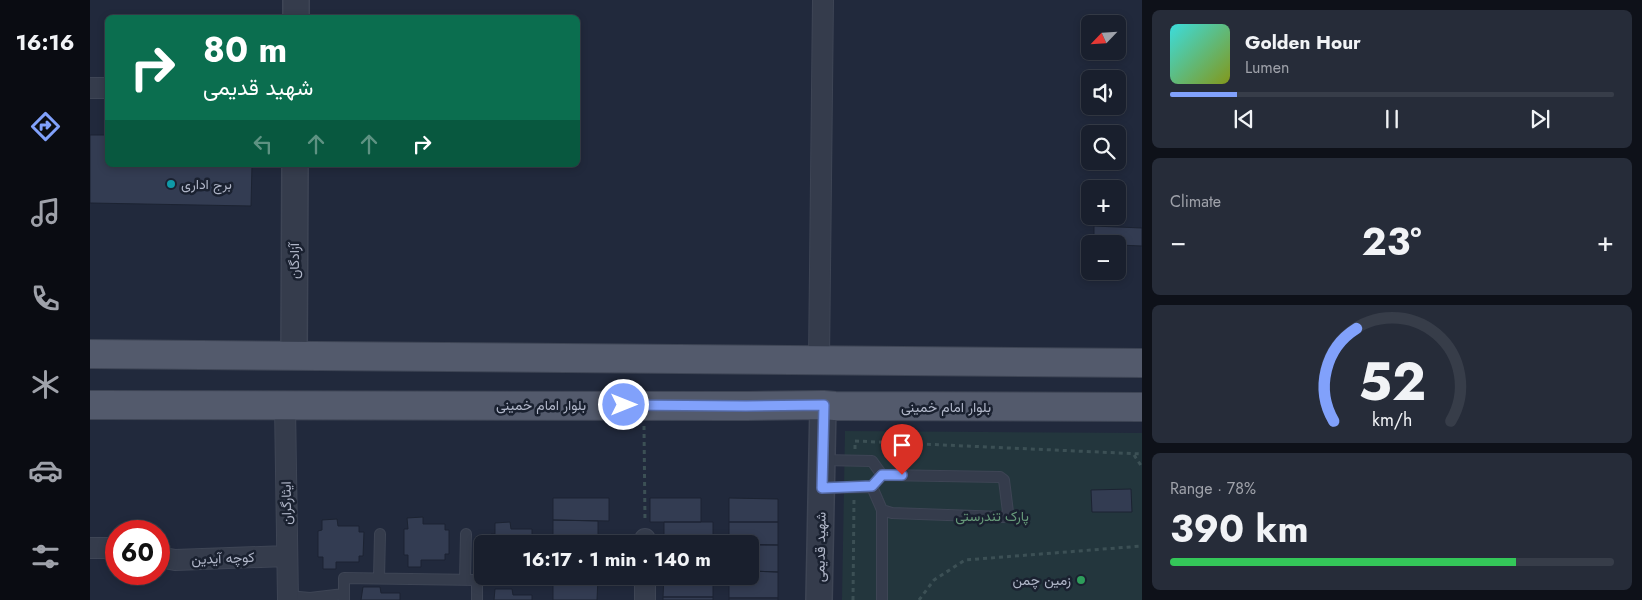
<!DOCTYPE html>
<html lang="en">
<head>
<meta charset="utf-8">
<style>
	body { margin:0; font-family:Jost,Vazirmatn,sans-serif; background:#262c39; color:#f1f3f6; height:100vh; display:flex; flex-direction:column; font-size:19px; white-space:nowrap }
	* { box-sizing:border-box; margin:0 }
	p { font-size:16px; color:#9fa2aa }
	.icon { flex:none; width:28px; height:28px; fill:none; stroke:currentColor; stroke-width:2; stroke-linecap:round; stroke-linejoin:round }
	.map { position:relative; flex:1; overflow:hidden }
	.panel { display:flex; flex-direction:column; gap:10px; padding:10px; background:#0e1119; width:500px }
	.panel>* { flex:none }
	.top-card { position:absolute; left:15px; top:15px; width:475px; height:152px; border-radius:8px; box-shadow:0 2px 8px #0003,0 0 0 1px #373d49; background:#0b6e4f; color:#fff; overflow:hidden }
	.needle { width:32px; rotate:245deg }
	.tools { position:absolute; left:991px; top:15px; display:grid; gap:10px }
	.tools a { display:grid; place-items:center; width:45px; height:45px; border-radius:8px; background:#191f2d; box-shadow:0 2px 8px #0003,0 0 0 1px #373d49; font-size:25px }
	.speed { position:absolute; left:15px; top:520px; display:flex; gap:10px; font-size:25px; font-weight:700; text-align:center }
	.speed>* { display:grid; place-content:center; width:65px; height:65px; border-radius:50%; background:#191f2d; box-shadow:0 2px 8px #0003,0 0 0 1px #373d49; line-height:1 }
	.speed .limit { border:8px solid #d22; background:#fff; color:#111 }
	.pin { position:absolute; display:grid; place-items:center; width:42px; height:42px; color:#fff; margin:-51px -21px; border-radius:50% 50% 50% 0; rotate:-45deg; box-shadow:0 0 5px #0007 }
	.pin .icon { rotate:45deg }
	.me { position:absolute; width:55px; margin:-28px; rotate:90deg; stroke-linejoin:round; filter:drop-shadow(0 0 4px #0008) }
	.turn { display:flex; align-items:center; gap:18px; height:105px; padding:0 15px; font-size:22px }
	.turn .icon { width:65px; height:65px; stroke-width:2.5 }
	.turn b { display:block; font-size:35px; line-height:42px }
	.lanes { display:flex; align-items:center; height:48px; padding:0 15px; background:#0003; justify-content:center; gap:25px; direction:ltr }
	.lanes .off { opacity:.35 }
	.big { font-size:38px; font-weight:700; line-height:1.1 }
	.panel .card { flex:1; display:flex; flex-direction:column; justify-content:center; gap:8px; min-width:0; padding:0 18px; border-radius:8px; background:#262c39 }
	.panel .dial { align-items:center; gap:0 }
	.dial svg { height:130px; overflow:visible; fill:none; stroke:#373d49; stroke-width:7; stroke-linecap:round; text-anchor:middle }
	.dial text { fill:#f1f3f6; stroke:none }
	.song { display:flex; align-items:center; gap:15px }
	.cover { width:60px; height:60px; border-radius:8px; background:linear-gradient(135deg,hsl(180 70% 55%),hsl(70 70% 35%)) }
	.played { height:5px; border-radius:2px; background:linear-gradient(90deg,#81a1fb 15%,#373d49 15%) }
	.keys { display:flex; justify-content:space-around; direction:ltr }
	.heat { display:flex; justify-content:space-between; align-items:center; font-size:28px; direction:ltr }
	.charge { height:8px; border-radius:4px; background:linear-gradient(90deg,#34c759 78%,#373d49 0) }
	.trip { position:absolute; left:384px; top:535px; width:285px; height:50px; border-radius:8px; background:#191f2d; box-shadow:0 2px 8px #0003,0 0 0 1px #373d49; font-weight:700; line-height:50px; text-align:center }
	main { display:flex; flex:1; min-height:0 }
	.dock { display:flex; flex-direction:column; width:90px; justify-content:space-around; align-items:center; background:#0a0c12; color:#9fa2aa }
	.dock .icon { width:35px; height:35px }
	.dock .selected { color:#81a1fb }
	.dock b { font-size:22px; color:#f1f3f6 }
	.map>svg:first-child { display:block }
</style>
</head>
<body>
<main>
<nav class="dock">
<b>16:16</b>
<svg class="icon selected" aria-label="directions" viewBox="0 0 24 24"><path d="M12 3l9 9-9 9-9-9zM9 14v-3h6M13 9l2 2-2 2"/></svg>
<svg class="icon" aria-label="music" viewBox="0 0 24 24"><path d="M9 18V5l10-2v13"/><circle cx="6" cy="18" r="3"/><circle cx="16" cy="16" r="3"/></svg>
<svg class="icon" aria-label="phone" viewBox="0 0 24 24"><path d="M5 4h4l2 5-3 2q2 4 5 5l2-3 5 2v4C11 20 4 13 5 4z"/></svg>
<svg class="icon" aria-label="climate" viewBox="0 0 24 24"><path d="M12 3v18M4 7l16 10M4 17L20 7"/></svg>
<svg class="icon" aria-label="car" viewBox="0 0 24 24"><path d="M5 17H2v-5l4-1 3-4h7l3 4 3 1v5h-3M9 17h6M6 11h13"/><circle cx="7" cy="17" r="2"/><circle cx="17" cy="17" r="2"/></svg>
<svg class="icon" aria-label="filters" viewBox="0 0 24 24"><path d="M4 7h16M4 17h16"/><circle cx="9" cy="7" r="2"/><circle cx="15" cy="17" r="2"/></svg>
</nav>
<div class="map">
<svg width="1052" height="600" viewBox="0 0 1052 600">
	<rect width="100%" height="100%" fill="#21293c"/>
	<path fill="#23363d" d="M755 431 1052 433V600H752Z"/>
	<path fill="#333c52" stroke="#1c2332" d="M0 135H18V165H162L161 206 0 203Z
		M1004 226 1052 228V246L1004 244Z
		M1041 489 1042 512H1002L1001 490Z
		M463 498H519V521L463 520Z
		M560 498H611V522H560Z
		M639 498 688 499V522H639Z
		M333 517V524H355V530H359V554H355V560H331V567H318V555H314V529H318L317 518Z
		M247 519 248 526H269V532H274L273 556H269V562H246V569H233V557H228V531L232 530V520Z
		M463 520 508 521V544H463Z
		M420 522 421 529H442V535H447L446 544H401V534H405V523Z
		M574 522H623V544H574Z
		M639 522H688V545L639 544Z
		M660 545H688V572L660 571Z
		M660 571 688 572V598H639V576H660Z
		M463 576H508V578L463 577Z
		M574 576H623V597H573Z
		M463 577 508 578 507 600H463Z
		M273 587H290L291 593H310V600H271Z
		M405 589H422L423 595H442V600H404Z
		M573 597H623V600H573Z
		M639 598H688V600H639Z"/>
	<g fill="none" stroke-linecap="round" stroke-linejoin="round">
		<defs>
			<path id="service" d="M732 460 782 461 792 475
				M732 488 782 487 792 475 910 477 914 480 918 512 916 516 913 517 802 513 792 510 782 487
				M289 578 290 534
				M375 579 376 534
				M198 596 220 598 254 594
				M254 600V578L387 580V600
				M792 600V510"/>
			<path id="minor" d="M0 88H18
				M729 360 733 0
				M195 406 198 600
				M555 544V539
				M0 548H26
				M69 557 85 560 197 556
				M555 600V576"/>
			<path id="tertiary" d="M206 18V0
				M204 356 205 165
				M729 600 733 405"/>
			<path id="primary" d="M0 354 1052 363
				M0 405 656 406 733 405 745 406 1052 407"/>
		</defs>
		<use href="#service" stroke="#3e4555" stroke-width="12"/>
		<use href="#minor" stroke="#3e4555" stroke-width="22"/>
		<use href="#tertiary" stroke="#3e4555" stroke-width="28"/>
		<use href="#primary" stroke="#3e4555" stroke-width="30"/>
		<path stroke="#3c5055" stroke-width="3" stroke-dasharray="4 4" stroke-linecap="butt" d="M554 426 555 522
			M765 449V441L1052 454
			M1044 455 1052 467
			M763 600 764 498
			M829 600 844 580 875 560 1052 546"/>
		<use href="#service" stroke="#353c4c" stroke-width="10"/>
		<use href="#minor" stroke="#353c4c" stroke-width="20"/>
		<use href="#tertiary" stroke="#353c4c" stroke-width="25"/>
		<use href="#primary" stroke="#535a6c" stroke-width="28"/>
	</g>
	<g fill="none" stroke-linecap="round" stroke-linejoin="round">
		<defs>
			<path id="route" d="M534 405 656 406 734 405 732 488 782 486 792 475H812"/>
		</defs>
		<use href="#route" stroke="#5469a3" stroke-width="12"/>
		<use href="#route" stroke="#81a1fb" stroke-width="9"/>
	</g>
	<circle fill="#0f9aa8" stroke="#1a2130" stroke-width="2" cx="81" cy="184" r="5"/>
	<circle fill="#2e9e5b" stroke="#1a2130" stroke-width="2" cx="991" cy="580" r="5"/>
	<g text-anchor="middle" dominant-baseline="central" stroke-width="5" stroke-linejoin="round" paint-order="stroke">
		<g font-size="14" fill="#b0b6c8" stroke="#1a2130" text-anchor="start">
			<text x="91" y="184">برج اداری</text>
			<text x="981" y="580" text-anchor="end">زمین چمن</text>
		</g>
		<g font-size="14" fill="#b0b6c8" stroke="#1a2130">
			<text transform="translate(204 261) rotate(-90)">آزادگان</text>
			<text x="451" y="405">بلوار امام خمینی</text>
			<text x="856" y="407">بلوار امام خمینی</text>
			<text transform="translate(196 503) rotate(-91)">ایثارگران</text>
			<text transform="translate(730 547) rotate(-89)">شهید قدیمی</text>
			<text transform="translate(133 558) rotate(-2)">کوچه آیدین</text>
		</g>
		<g font-size="14" fill="#669979" stroke="#1a2130">
			<text x="902" y="516">پارک تندرستی</text>
		</g>
	</g>
</svg>
<div class="tools">
<a><svg class="needle" viewBox="-14 -14 28 28"><path d="M0-13l5 13h-10z" fill="#e53935"/><path d="M0 13l5-13h-10z" fill="#9fa2aa"/></svg></a>
<a><svg class="icon" aria-label="sound" viewBox="0 0 24 24"><path d="M4 9h4l5-4v14l-5-4H4zM17 9q2 3 0 6"/></svg></a>
<a><svg class="icon" aria-label="search" viewBox="0 0 24 24"><circle cx="10" cy="10" r="6"/><path d="M15 15l6 6"/></svg></a>
<a>+</a>
<a>−</a>
</div>
<div class="speed"><div class="limit">60</div></div>
<div class="pin" style="left:812px;top:475px;background:#d93025"><svg class="icon" aria-label="arrive" viewBox="0 0 24 24"><path d="M6 21V4h12l-3 4 3 4H6"/></svg></div>
<svg class="me" style="left:534px;top:405px" viewBox="-20 -20 40 40"><circle r="17" fill="#81a1fb" stroke="#fff" stroke-width="3"/><path d="M0-11L8 9 0 5-8 9z" fill="#fff"/></svg>
<div class="trip">16:17 · 1 min · 140 m</div>
<div class="top-card">
<div class="turn"><svg class="icon" aria-label="right" viewBox="0 0 24 24"><path d="M7 20v-9h11M14 6l5 5-5 5"/></svg><div><b>80 m</b>شهید قدیمی</div></div>
<div class="lanes"><svg class="icon off" aria-label="left" viewBox="0 0 24 24"><path d="M17 20v-9H6M10 6l-5 5 5 5"/></svg><svg class="icon off" aria-label="ahead" viewBox="0 0 24 24"><path d="M12 20V5M6 11l6-6 6 6"/></svg><svg class="icon off" aria-label="ahead" viewBox="0 0 24 24"><path d="M12 20V5M6 11l6-6 6 6"/></svg><svg class="icon" aria-label="right" viewBox="0 0 24 24"><path d="M7 20v-9h11M14 6l5 5-5 5"/></svg></div>
</div>
</div>
<section class="panel">
<div class="card">
<div class="song"><i class="cover"></i><div><b>Golden Hour</b><p>Lumen</p></div></div>
<div class="played"></div>
<div class="keys"><svg class="icon" aria-label="previous" viewBox="0 0 24 24"><path d="M18 5L8 12l10 7zM5 5v14"/></svg><svg class="icon" aria-label="pause" viewBox="0 0 24 24"><path d="M8 5v14M16 5v14"/></svg><svg class="icon" aria-label="next" viewBox="0 0 24 24"><path d="M6 5l10 7-10 7zM19 5v14"/></svg></div>
</div>
<div class="card"><p>Climate</p>
<div class="heat"><a>−</a><b class="big">23°</b><a>+</a></div>
</div>
<div class="card dial"><svg viewBox="0 0 100 80">
<path d="M14 69A42 42 0 1 1 86 69"/>
<path d="M14 69A42 42 0 0 1 28 12" stroke="#81a1fb"/>
<text x="50" y="56" font-size="32" font-weight="700">52</text>
<text x="50" y="72" font-size="11">km/h</text>
</svg></div>
<div class="card"><p>Range · 78%</p><b class="big">390 km</b><div class="charge"></div></div>
</section>
</main>
</body>
</html>
